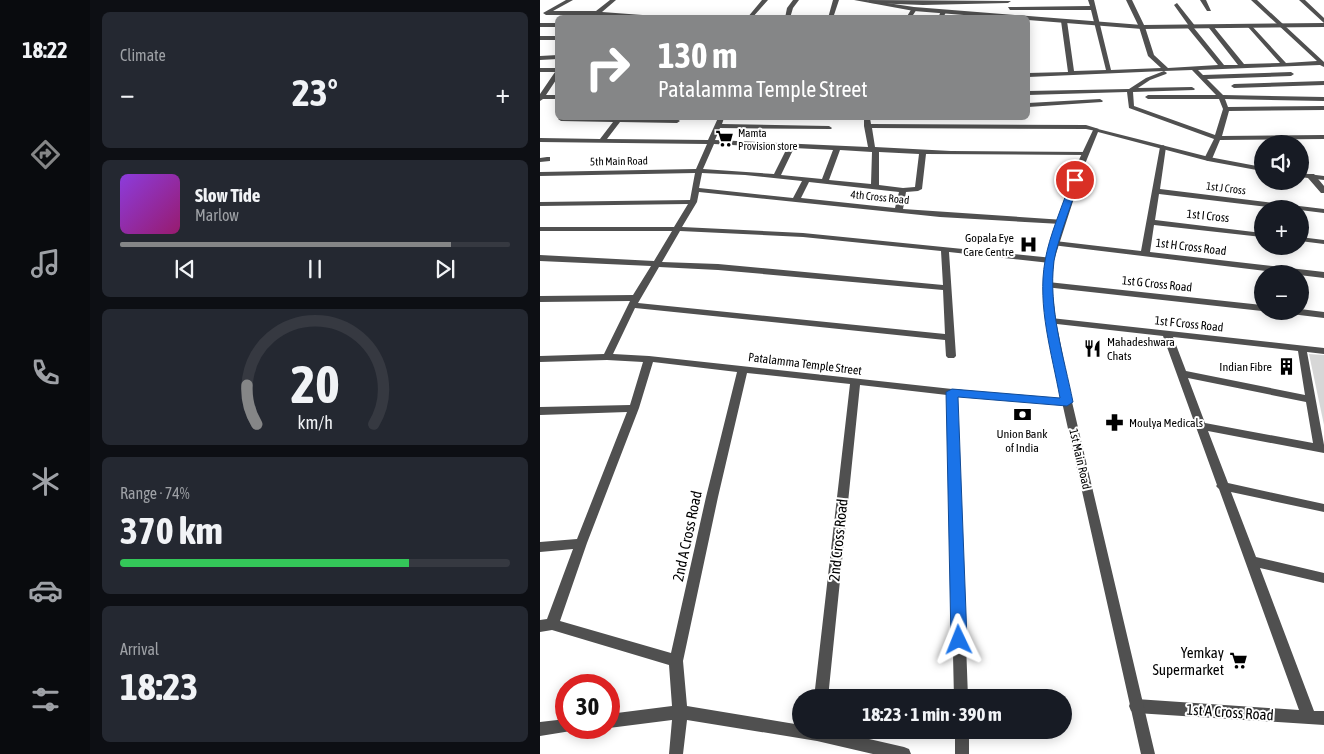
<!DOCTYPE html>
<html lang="en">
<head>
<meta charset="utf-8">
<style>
	body { margin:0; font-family:"Asap Condensed",sans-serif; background:#242831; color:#f1f3f6; height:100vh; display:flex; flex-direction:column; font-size:19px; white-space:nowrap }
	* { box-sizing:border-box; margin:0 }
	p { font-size:16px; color:#9ea1a6 }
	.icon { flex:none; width:28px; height:28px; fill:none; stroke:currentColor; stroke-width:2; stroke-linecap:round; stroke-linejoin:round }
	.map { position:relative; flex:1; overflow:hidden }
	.details { display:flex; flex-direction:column; gap:12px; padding:12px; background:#0d0f14; width:450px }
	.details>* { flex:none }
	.hud { position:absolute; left:15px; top:15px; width:475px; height:105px; border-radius:8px; box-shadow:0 2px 12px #0003; background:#858687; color:#fff; overflow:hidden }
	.fabs { position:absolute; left:714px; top:135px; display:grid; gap:10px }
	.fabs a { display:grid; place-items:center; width:55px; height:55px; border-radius:50%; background:#171b24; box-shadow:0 2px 12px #0003; font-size:25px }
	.speed { position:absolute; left:15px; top:674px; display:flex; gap:10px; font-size:25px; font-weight:700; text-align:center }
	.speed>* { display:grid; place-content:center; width:65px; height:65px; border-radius:50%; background:#171b24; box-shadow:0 2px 12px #0003; line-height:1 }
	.speed .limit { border:8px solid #d22; background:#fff; color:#111 }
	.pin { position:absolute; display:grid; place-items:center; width:42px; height:42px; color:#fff; margin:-21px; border:2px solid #fff; border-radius:50%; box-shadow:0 1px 5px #0007 }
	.me { position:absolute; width:55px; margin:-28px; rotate:358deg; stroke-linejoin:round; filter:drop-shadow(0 0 4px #0008) }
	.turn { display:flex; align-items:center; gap:18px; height:105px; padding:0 20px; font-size:22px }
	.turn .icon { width:65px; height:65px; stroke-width:2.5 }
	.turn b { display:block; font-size:35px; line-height:42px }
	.big { font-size:38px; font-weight:700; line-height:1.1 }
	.details .card { flex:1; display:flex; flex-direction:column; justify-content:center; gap:8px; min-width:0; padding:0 18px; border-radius:8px; background:#242831 }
	.details .dial { align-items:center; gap:0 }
	.dial svg { height:130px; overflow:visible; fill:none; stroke:#363941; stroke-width:7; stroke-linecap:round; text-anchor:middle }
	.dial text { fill:#f1f3f6; stroke:none }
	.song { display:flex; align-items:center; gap:15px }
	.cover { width:60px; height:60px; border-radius:8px; background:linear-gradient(135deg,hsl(270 70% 55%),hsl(320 70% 35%)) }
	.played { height:5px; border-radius:2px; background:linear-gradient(90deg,#858687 85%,#363941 85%) }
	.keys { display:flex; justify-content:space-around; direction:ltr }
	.heat { display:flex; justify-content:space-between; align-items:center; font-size:28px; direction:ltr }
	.charge { height:8px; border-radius:4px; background:linear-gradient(90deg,#34c759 74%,#363941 0) }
	.trip { position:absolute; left:252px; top:689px; width:280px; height:50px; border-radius:25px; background:#171b24; box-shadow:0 2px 12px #0003; font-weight:700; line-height:50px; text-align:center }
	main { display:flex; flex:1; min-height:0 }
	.tab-bar { display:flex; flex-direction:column; width:90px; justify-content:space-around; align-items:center; background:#090b0e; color:#9ea1a6 }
	.tab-bar .icon { width:35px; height:35px }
	.tab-bar .on { color:#858687 }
	.tab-bar b { font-size:22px; color:#f1f3f6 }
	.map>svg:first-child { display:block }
</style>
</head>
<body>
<main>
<nav class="tab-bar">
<b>18:22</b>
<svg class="icon on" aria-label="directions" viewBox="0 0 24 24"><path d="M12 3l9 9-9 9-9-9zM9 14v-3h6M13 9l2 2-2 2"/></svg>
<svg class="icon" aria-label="music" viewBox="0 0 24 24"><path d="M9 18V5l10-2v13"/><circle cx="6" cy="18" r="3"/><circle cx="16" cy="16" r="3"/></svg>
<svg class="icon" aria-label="phone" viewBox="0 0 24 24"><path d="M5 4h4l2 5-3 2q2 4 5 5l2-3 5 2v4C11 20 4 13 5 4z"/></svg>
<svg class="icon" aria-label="climate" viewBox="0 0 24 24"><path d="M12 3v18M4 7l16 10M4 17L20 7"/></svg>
<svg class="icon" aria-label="car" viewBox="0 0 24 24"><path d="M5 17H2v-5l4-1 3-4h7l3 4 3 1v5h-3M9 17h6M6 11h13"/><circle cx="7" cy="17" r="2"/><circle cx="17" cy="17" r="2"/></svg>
<svg class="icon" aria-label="filters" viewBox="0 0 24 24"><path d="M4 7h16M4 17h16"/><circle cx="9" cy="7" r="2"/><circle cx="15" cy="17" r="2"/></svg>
</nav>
<section class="details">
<div class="card"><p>Climate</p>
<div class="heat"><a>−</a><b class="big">23°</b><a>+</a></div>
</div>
<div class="card">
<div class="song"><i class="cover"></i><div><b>Slow Tide</b><p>Marlow</p></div></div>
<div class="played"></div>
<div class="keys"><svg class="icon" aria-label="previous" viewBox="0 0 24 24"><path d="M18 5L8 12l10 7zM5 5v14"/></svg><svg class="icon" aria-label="pause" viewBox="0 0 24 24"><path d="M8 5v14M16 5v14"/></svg><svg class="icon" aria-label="next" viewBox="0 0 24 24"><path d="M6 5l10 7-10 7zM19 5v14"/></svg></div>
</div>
<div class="card dial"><svg viewBox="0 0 100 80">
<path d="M14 69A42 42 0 1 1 86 69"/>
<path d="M14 69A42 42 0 0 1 8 45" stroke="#858687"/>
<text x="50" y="56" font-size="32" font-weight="700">20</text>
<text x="50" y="72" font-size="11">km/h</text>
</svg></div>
<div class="card"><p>Range · 74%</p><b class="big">370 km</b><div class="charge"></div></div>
<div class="card"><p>Arrival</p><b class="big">18:23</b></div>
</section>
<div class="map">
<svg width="784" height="754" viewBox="0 0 784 754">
	<rect width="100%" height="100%" fill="#fff"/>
	<path fill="#d7d7d7" d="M769 354 784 355V425Z"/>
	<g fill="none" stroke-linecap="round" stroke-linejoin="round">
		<path fill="#505050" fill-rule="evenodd" d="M26 0H33L13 11H56L70 0H76L62 12 143 18 58 15 55 18H51L52 15H6L3 13Z
			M222 0H228L212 18H207Z
			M253 0H259L253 8 250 18H245L247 8Z
			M293 0H299L293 18H288Z
			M328 0 471 1 468 3 383 5 330 3Z
			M548 0H554L571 70 621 68 608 56 599 27 586 0H592L605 27 614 55 628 68 678 65 647 27 649 26 634 5 637 3 656 27 654 28 684 65H698L669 28V26H673L704 64 740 63 708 27 707 26 710 24 746 63 777 61 711 0H717L784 62V67L780 65 658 70 663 75 751 72 754 74 751 76 667 79 683 95 784 97V101L685 99 688 107 784 106V110L689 111 682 136 784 135V139L680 140 672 159 668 161 664 159 674 139 589 108 587 92 488 95V91L589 89 606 78 624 71 488 77V73L528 72 521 21 524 19 527 21 534 71 566 70 551 10H470L468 7 550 6ZM652 70 676 95H608L605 97 608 99H679L683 109 675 135 594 106 593 92 654 90 655 89 652 87 598 88 610 80 626 74 627 73 624 71Z
			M660 0H666L671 11H667Z
			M759 0H765L784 18V23Z
			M372 8 377 9 371 18H366Z
			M401 11 406 12 403 18H398Z
			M0 23H18V27H0Z
			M0 36H18V40H0Z
			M18 55V59L0 60V56Z
			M0 68H18V77L6 95H18V99H3L0 101V94L15 72H0Z
			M784 81V85L694 88 691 86 694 84Z
			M560 99 563 101 562 102 488 107V103Z
			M19 118 137 119 140 121 137 123 80 122 67 139 168 140 178 118H184L182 124 289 126 292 128 291 129 180 128 175 140 328 147 324 126V118H330L331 124 546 125 559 129 556 131 546 129 332 128 335 147 411 151 547 152V154L545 155 386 154 382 189 378 191 366 192 363 209 524 220 525 222 521 224 400 217 159 192 157 202 142 227 263 233 513 258V262L510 263 409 252 416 356 414 358H408L406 356 405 340 95 308 73 354 109 356 412 389 531 400 532 402 527 405 417 396 428 698H414L407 395 320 385 288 698H274L310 384 207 373 178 497 143 661 147 706 261 725V730H290L364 747 369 749 371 754H333L277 741 147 720 143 754H129L132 720 69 728H68L69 714 132 706 129 665 12 630 0 632V620L7 619 33 549 0 552V542L37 539 87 412 0 415V407L90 405 103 362 67 360 0 362V356L64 354 90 301 0 302V296L93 295 111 266 0 261V255L114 261 132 231H0V227H134L148 204 0 206V202L150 200 155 173 0 176V172L156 169 167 144 0 142V138L60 139 73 122 21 121 18 119ZM174 144 247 148 234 174 163 169ZM254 148 293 150 282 179 241 175ZM300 150 332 152 331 184 289 180ZM339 152 379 154 375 187 363 188 339 185ZM162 173 205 175 262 181 253 198 159 188ZM269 182 359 192 355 208 261 198ZM140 231 263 237 401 251 403 285 178 264 122 262ZM119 267 178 270 403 290 405 334 98 303ZM113 362 197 372 166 497 131 653 20 621 47 543 99 408Z
			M623 145 626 147 620 189 784 209V213L760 210V209H745L619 194 615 220 722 233V237L614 225 610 252 784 272V278L512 245V241H515L601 251 620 147Z
			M7 157H10V161L0 162V158Z
			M768 174H774L784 186V193H781L768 178Z
			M760 237 784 240V244L760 241Z
			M508 282 722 305V311L505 287 504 285Z
			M760 309 784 312V318L751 314 747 311H760Z
			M511 318 784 348V354L767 352 784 445V453L668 431 688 483 784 504V512L691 492 716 557 784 573V583L720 568 774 711H784V725L596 713 591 711 589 706 591 701 596 699 759 710 679 489 676 486 677 485 623 336 508 323 506 321 508 319ZM633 337 758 351 765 395 646 371ZM648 378 766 402 773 443 665 423Z
			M26 719V728H33L31 731 0 736V722Z
			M415 730H429V754H415Z"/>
		<path fill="#505050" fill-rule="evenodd" d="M314 0H327L374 7 602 25 784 23V27L602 29 488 20V18H461L374 11Z
			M554 128 669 157 722 167V171L668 161 558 132 545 164 514 260 512 285 516 321 532 402 615 754H601L522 402 506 321 504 285 506 260 537 164Z
			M760 173 784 176V180L760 177Z"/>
	</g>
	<path fill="#1a73e8" stroke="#114b97" d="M535 177 539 180C532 204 518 238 514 261 508 308 524 357 533 402L527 406 418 397 427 640 424 645 419 647 414 645 411 640 406 392 412 389 520 398C512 354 497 306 505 261 509 236 523 205 531 180Z"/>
	<defs>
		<symbol id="supermarket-bare" viewBox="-9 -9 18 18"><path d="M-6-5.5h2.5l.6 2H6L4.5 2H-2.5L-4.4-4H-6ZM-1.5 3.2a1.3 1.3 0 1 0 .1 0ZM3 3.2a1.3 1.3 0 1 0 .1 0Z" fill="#000" stroke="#fff" stroke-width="2.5" paint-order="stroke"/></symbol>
		<symbol id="hospital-bare" viewBox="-9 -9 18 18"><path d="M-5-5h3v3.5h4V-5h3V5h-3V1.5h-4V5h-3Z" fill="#000" stroke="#fff" stroke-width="2.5" paint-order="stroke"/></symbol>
		<symbol id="restaurant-bare" viewBox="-9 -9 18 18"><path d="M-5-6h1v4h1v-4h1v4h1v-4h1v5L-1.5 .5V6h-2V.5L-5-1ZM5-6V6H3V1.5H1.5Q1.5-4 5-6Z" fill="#000" stroke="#fff" stroke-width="2.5" paint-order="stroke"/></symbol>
		<symbol id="building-bare" viewBox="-9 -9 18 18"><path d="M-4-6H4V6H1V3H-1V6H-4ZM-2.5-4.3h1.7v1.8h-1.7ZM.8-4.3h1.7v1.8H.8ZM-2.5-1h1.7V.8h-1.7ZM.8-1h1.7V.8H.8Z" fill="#000" stroke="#fff" stroke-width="2.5" paint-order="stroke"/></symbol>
		<symbol id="bank-bare" viewBox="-9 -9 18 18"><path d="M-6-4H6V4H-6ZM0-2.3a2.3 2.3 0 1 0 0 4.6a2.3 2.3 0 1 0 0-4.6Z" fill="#000" stroke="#fff" stroke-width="2.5" paint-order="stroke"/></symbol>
		<symbol id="pharmacy-bare" viewBox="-9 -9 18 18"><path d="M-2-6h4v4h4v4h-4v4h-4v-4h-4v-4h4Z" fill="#000" stroke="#fff" stroke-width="2.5" paint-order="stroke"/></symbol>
	</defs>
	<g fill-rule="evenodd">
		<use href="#supermarket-bare" x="172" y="126" width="25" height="25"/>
		<use href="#hospital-bare" x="476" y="232" width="25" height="25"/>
		<use href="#restaurant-bare" x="540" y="336" width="25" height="25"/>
		<use href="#building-bare" x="734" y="354" width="25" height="25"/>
		<use href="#bank-bare" x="470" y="402" width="25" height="25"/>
		<use href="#pharmacy-bare" x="562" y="410" width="25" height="25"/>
		<use href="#supermarket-bare" x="686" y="648" width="25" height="25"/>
	</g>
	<g text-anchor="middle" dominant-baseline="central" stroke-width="4" stroke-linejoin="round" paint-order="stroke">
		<g font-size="11" fill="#000" stroke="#fff" text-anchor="start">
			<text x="198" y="133">Mamta<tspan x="198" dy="13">Provision store</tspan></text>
		</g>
		<g font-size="11" fill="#000" stroke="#fff">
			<text transform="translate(79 161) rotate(-1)">5th Main Road</text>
			<text transform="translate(686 188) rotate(7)">1st J Cross</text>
			<text transform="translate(340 197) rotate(6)">4th Cross Road</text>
		</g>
		<g font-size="12" fill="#000" stroke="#fff">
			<text transform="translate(668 216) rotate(6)">1st I Cross</text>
			<text transform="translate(651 247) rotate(7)">1st H Cross Road</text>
			<text transform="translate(617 284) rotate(6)">1st G Cross Road</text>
			<text transform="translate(649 324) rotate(6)">1st F Cross Road</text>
			<text transform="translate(265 364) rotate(7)">Patalamma Temple Street</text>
			<text transform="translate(540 459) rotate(77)">1st Main Road</text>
		</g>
		<g font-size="12" fill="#000" stroke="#fff" text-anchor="end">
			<text x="474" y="238">Gopala Eye<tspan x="474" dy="14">Care Centre</tspan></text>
			<text x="567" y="342" text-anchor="start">Mahadeshwara<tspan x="567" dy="14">Chats</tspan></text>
			<text x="732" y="367">Indian Fibre</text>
			<text x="589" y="423" text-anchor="start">Moulya Medicals</text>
			<text x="482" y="434" text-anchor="middle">Union Bank<tspan x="482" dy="14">of India</tspan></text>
		</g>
		<g font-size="15" fill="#000" stroke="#fff">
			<text transform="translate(147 536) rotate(-78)">2nd A Cross Road</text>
			<text transform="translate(298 540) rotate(-84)">2nd Cross Road</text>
			<text transform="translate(690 712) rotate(4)">1st A Cross Road</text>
		</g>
		<g font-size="15" fill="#000" stroke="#fff" text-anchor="end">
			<text x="684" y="652">Yemkay<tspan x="684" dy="17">Supermarket</tspan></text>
		</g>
	</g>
</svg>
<div class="fabs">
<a><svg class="icon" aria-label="sound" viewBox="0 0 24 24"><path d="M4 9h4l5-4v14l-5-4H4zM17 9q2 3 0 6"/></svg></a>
<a>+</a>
<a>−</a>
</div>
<div class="speed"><div class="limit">30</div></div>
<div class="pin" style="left:535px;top:180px;background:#d93025"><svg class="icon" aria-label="arrive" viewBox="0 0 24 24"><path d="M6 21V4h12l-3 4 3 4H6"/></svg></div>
<svg class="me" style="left:419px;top:640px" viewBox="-20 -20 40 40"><path d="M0-17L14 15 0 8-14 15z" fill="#1a73e8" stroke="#fff" stroke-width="4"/></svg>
<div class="trip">18:23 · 1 min · 390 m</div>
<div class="hud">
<div class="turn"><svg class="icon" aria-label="right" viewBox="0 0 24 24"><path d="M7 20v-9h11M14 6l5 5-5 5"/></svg><div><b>130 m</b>Patalamma Temple Street</div></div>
</div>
</div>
</main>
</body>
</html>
